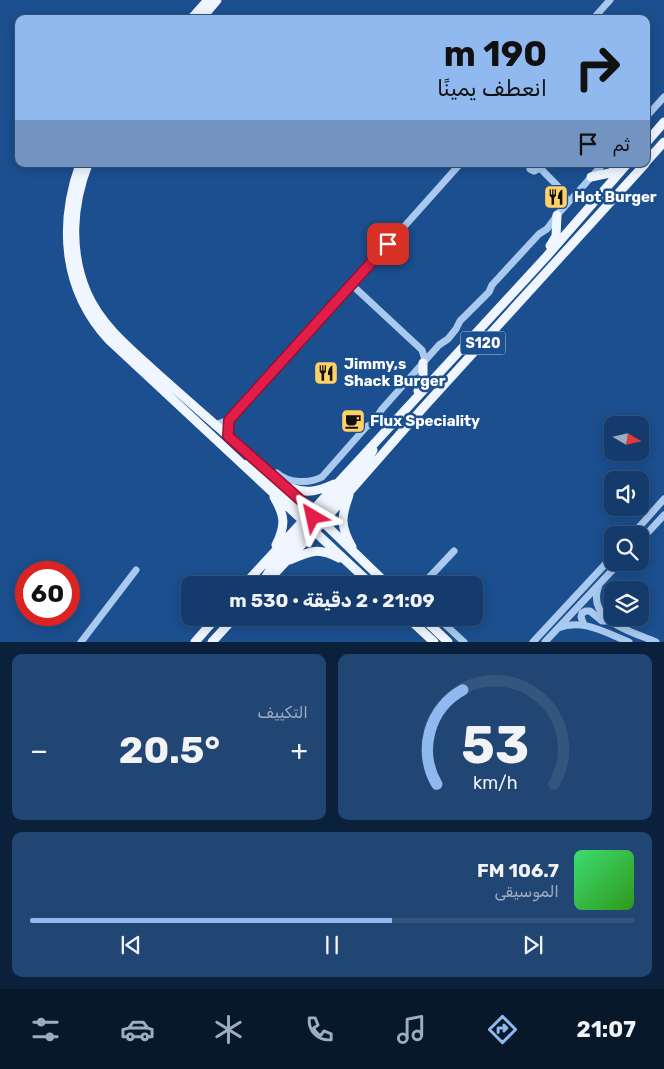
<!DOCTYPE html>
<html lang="ar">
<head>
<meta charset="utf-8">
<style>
	body { margin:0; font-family:Rubik,Cairo,sans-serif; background:#214673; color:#f1f3f6; direction:rtl; height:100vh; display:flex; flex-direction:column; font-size:19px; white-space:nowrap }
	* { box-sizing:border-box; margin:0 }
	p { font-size:16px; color:#9dadc1 }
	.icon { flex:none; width:28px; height:28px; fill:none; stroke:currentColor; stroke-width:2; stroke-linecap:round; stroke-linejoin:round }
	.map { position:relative; height:642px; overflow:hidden; direction:ltr }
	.panel { display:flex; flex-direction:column; gap:12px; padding:12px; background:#0b203b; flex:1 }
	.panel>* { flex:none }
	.guide { position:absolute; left:15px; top:15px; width:635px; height:152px; border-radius:10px; box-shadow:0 2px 12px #0003,0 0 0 1px #33557e; direction:rtl; background:#90b9f0; color:#111; overflow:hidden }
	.needle { width:32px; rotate:99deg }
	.fabs { position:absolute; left:604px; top:416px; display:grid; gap:10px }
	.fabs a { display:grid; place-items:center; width:45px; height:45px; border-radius:10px; background:#143b6b; box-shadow:0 2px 12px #0003,0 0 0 1px #33557e; font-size:25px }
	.speed { position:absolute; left:15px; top:561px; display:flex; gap:10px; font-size:25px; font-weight:700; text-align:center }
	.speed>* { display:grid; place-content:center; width:65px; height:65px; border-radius:50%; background:#143b6b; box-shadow:0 2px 12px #0003,0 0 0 1px #33557e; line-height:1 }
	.speed .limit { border:8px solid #d22; background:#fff; color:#111 }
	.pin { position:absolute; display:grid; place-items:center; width:42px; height:42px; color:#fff; margin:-21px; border-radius:10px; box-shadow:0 2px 8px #0006 }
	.me { position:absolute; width:55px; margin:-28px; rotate:324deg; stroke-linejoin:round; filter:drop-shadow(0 0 4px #0008) }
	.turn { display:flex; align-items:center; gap:18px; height:105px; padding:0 20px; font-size:22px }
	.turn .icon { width:65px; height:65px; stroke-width:2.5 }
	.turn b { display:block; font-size:35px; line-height:42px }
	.then { display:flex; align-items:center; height:48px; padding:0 20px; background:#0003; gap:10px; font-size:19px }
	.big { font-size:38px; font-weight:700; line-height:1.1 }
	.panel .card { flex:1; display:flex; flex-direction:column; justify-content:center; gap:8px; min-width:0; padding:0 18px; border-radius:10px; background:#214673 }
	.panel .dial { align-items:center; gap:0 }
	.dial svg { height:130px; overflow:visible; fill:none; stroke:#33557e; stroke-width:7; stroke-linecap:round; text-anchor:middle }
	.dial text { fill:#f1f3f6; stroke:none }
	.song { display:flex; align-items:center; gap:15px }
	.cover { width:60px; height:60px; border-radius:8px; background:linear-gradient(135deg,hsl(140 70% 55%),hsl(110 70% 35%)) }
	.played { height:5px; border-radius:2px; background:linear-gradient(90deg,#90b9f0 60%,#33557e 60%) }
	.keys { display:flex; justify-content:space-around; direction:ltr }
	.heat { display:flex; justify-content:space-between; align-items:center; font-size:28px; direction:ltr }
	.panel .tiles { flex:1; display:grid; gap:12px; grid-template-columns:1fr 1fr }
	.card:last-child { grid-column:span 2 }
	.trip { position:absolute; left:181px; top:576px; width:302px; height:50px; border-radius:10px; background:#143b6b; box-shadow:0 2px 12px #0003,0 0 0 1px #33557e; font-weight:700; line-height:50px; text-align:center; direction:rtl }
	.tabs { display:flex; height:80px; justify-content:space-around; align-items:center; background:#08182b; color:#9dadc1 }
	.tabs .icon { width:35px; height:35px }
	.tabs .selected { color:#90b9f0 }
	.tabs b { font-size:22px; color:#f1f3f6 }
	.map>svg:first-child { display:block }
</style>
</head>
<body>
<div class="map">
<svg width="664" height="642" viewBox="0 0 664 642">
	<rect width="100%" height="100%" fill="#1b4f8f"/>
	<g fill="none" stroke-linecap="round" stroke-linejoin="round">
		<path stroke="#a9c9ee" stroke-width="7" d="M593 19 610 0
			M646 117 664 97
			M529 164 530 169 534 171 538 169 539 164
			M539 166C547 178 566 189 567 204
			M352 285 422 350 425 360
			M214 425 229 420 352 285 460 164
			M277 473C288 483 309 484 322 477L366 427 373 423 382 409 439 345 448 339 456 329 460 321 489 292 492 285 539 234 547 229 558 214 603 164
			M632 535 664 499
			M640 541 664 515
			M422 585 454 551
			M599 585C585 621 631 631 656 642
			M438 618 464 642
			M584 625 581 617 582 613 586 611H590L602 621H608
			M558 628C583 618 606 633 629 642
			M81 642 136 570
			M533 642 612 557
			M545 642 620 562"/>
		<path stroke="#f0f6ff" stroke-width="9" d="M191 19 208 0
			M201 19 217 0
			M646 143 664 122
			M646 162 664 142
			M80 164C58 226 63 290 109 340L372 585
			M88 164C72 205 69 251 87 293 102 327 132 350 159 375 194 406 229 437 265 468 307 505 347 546 388 585
			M591 177 610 173 619 166
			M550 246 556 236 557 215
			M418 391 423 383V363
			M247 464 258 470 311 518
			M291 488C308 494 318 491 334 484
			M349 495C341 517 340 526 352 547
			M274 497C285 516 286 525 276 545
			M315 521 322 510 364 464 373 450
			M290 560C310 551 318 547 339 558
			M264 580 271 568 311 523
			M244 585 546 257 627 164
			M264 585 322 523 422 409 645 164
			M408 618 434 642
			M423 618 448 642
			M195 642 216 618
			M212 642 234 618"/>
	</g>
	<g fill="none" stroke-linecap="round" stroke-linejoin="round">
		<defs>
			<path id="route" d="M313 517 312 510 305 504 228 436 229 420 388 244"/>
		</defs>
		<use href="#route" stroke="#92132f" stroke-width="12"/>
		<use href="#route" stroke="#e11d48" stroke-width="9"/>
	</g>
	<defs>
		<symbol id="restaurant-square" viewBox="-11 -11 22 22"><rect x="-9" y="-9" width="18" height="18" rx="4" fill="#ffd166" stroke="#1b4f8f"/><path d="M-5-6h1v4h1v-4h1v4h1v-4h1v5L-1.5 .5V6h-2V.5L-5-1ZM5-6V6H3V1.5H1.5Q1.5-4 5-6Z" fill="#111"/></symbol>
		<symbol id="cafe-square" viewBox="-11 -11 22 22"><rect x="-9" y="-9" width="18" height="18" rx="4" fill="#ffd166" stroke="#1b4f8f"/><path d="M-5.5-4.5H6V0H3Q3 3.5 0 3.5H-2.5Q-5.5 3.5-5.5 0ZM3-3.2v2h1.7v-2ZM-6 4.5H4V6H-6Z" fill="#111"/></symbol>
	</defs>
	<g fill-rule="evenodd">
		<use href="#restaurant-square" x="542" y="183" width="28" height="28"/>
		<use href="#restaurant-square" x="312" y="359" width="28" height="28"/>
		<use href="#cafe-square" x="339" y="407" width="28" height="28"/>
	</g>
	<g text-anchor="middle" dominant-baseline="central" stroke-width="5" stroke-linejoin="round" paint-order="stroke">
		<rect fill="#1b4f8f" stroke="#bbcadd" stroke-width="1" x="460.5" y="331.5" width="45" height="23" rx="4"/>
		<g font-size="14" font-weight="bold" fill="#fff">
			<text x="483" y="343">S120</text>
		</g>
		<g font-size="15" font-weight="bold" fill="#fff" stroke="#1b4f8f" text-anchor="start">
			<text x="574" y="197">Hot Burger</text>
			<text x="344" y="364">Jimmy,s<tspan x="344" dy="17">Shack Burger</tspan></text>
			<text x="370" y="421">Flux Speciality</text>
		</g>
	</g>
</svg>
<div class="fabs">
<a><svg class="needle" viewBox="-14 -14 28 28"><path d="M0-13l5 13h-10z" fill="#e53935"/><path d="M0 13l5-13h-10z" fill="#9dadc1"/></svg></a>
<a><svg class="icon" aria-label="sound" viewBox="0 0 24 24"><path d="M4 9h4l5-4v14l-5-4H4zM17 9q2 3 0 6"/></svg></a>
<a><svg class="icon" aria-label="search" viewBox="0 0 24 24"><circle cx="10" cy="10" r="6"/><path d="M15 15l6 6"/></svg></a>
<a><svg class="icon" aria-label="layers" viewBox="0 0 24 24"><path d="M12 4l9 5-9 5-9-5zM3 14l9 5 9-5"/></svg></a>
</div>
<div class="speed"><div class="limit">60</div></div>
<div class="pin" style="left:388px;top:244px;background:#d93025"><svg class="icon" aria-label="arrive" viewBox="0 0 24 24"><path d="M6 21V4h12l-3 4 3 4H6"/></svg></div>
<svg class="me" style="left:313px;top:517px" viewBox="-20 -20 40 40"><path d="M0-17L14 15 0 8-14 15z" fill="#e11d48" stroke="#fff" stroke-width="4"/></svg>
<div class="trip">21:09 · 2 دقيقة · 530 m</div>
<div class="guide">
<div class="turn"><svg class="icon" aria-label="right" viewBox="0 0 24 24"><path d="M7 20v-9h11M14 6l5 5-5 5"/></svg><div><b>190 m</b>انعطف يمينًا</div></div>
<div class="then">ثم<svg class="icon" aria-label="arrive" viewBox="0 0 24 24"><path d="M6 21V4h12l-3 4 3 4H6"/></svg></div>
</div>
</div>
<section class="panel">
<div class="tiles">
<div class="card dial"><svg viewBox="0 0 100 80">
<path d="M14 69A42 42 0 1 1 86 69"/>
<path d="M14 69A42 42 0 0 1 30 11" stroke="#90b9f0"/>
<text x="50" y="56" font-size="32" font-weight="700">53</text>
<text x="50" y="72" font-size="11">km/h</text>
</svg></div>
<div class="card"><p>التكييف</p>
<div class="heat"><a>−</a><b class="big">20.5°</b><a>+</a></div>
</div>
<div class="card">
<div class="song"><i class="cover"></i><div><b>106.7 FM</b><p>الموسيقى</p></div></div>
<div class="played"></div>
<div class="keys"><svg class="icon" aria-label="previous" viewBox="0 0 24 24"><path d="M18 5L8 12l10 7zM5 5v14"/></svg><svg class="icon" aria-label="pause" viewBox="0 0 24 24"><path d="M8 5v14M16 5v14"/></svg><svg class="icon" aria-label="next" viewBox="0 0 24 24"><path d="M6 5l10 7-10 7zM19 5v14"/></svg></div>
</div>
</div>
</section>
<nav class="tabs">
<b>21:07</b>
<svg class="icon selected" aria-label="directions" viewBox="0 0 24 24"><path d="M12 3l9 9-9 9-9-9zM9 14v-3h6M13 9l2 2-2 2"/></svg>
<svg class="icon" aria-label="music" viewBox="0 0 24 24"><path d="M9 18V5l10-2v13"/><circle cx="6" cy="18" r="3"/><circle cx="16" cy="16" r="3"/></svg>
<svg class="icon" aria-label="phone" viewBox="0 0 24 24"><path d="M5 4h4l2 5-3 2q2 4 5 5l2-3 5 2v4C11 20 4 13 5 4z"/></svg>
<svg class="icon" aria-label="climate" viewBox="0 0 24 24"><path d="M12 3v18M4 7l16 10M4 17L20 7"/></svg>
<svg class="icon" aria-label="car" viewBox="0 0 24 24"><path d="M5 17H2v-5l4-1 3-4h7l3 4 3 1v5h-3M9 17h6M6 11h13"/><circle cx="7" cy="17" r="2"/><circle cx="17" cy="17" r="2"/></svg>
<svg class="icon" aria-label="filters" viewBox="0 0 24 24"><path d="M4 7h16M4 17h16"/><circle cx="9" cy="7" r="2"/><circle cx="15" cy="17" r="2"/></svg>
</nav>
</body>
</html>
